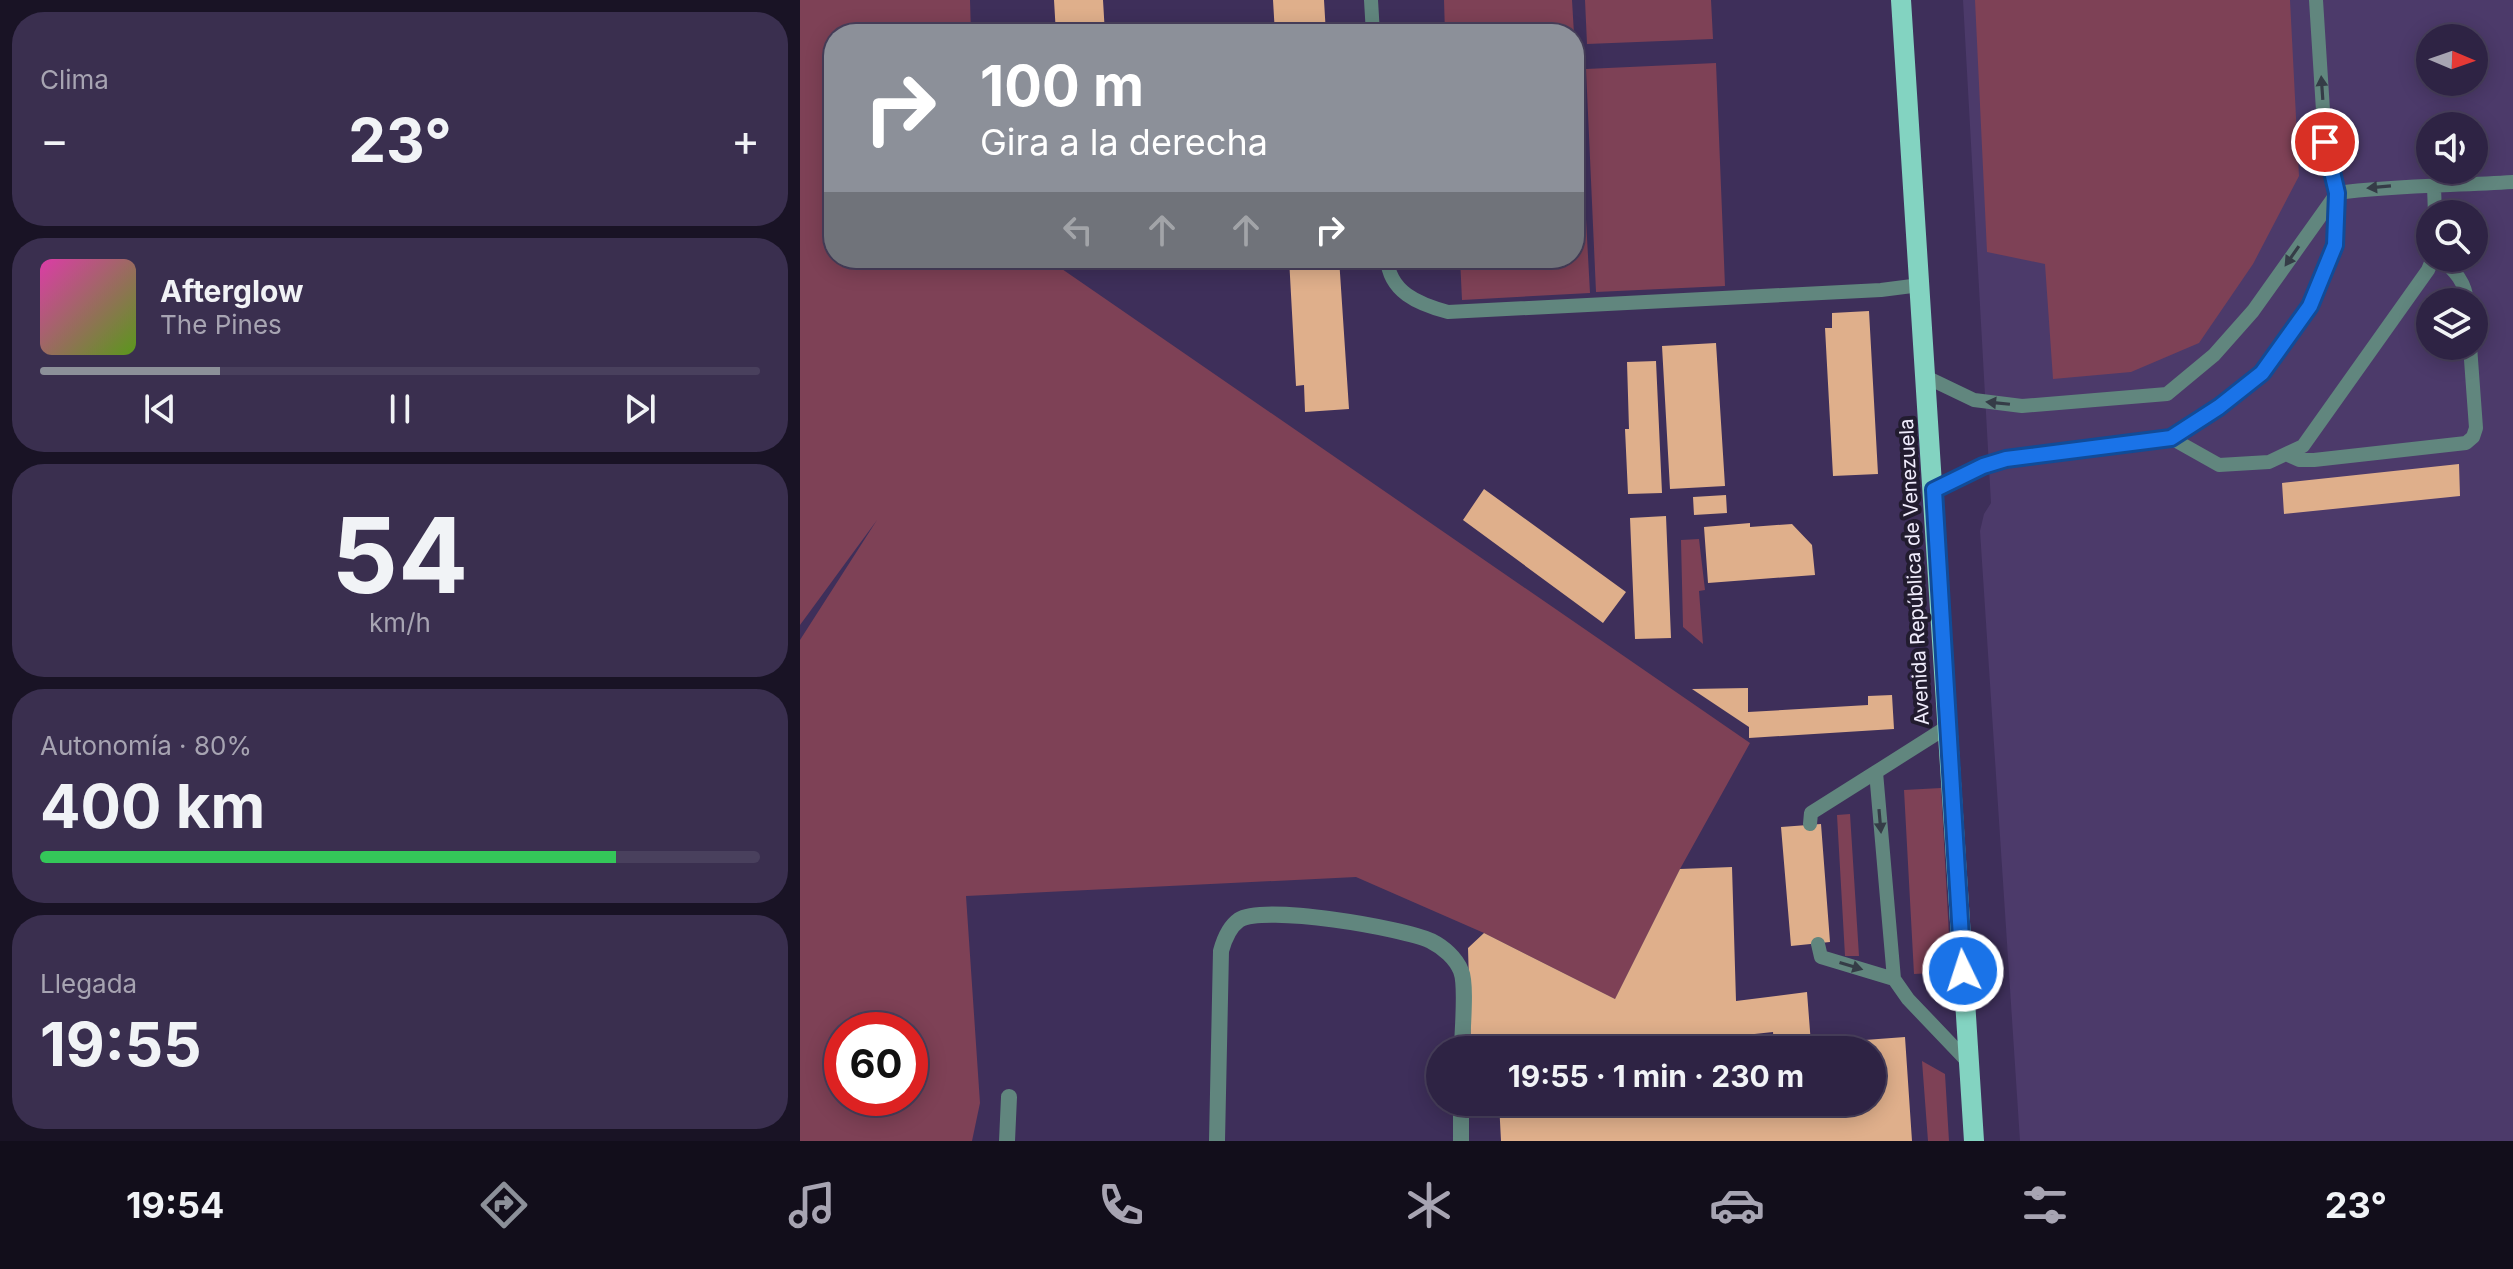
<!DOCTYPE html>
<html lang="es">
<head>
<meta charset="utf-8">
<style>
	body { margin:0; font-family:Inter,sans-serif; background:#3a2f4f; color:#f1f3f6; height:100vh; display:flex; flex-direction:column; font-size:30px; white-space:nowrap }
	* { box-sizing:border-box; margin:0 }
	p { font-size:26px; color:#a7a4b2 }
	.icon { flex:none; width:44px; height:44px; fill:none; stroke:currentColor; stroke-width:2; stroke-linecap:round; stroke-linejoin:round }
	.map { position:relative; flex:1; overflow:hidden }
	.sheet { display:flex; flex-direction:column; gap:12px; padding:12px; background:#191325; width:800px }
	.sheet>* { flex:none }
	.guide { position:absolute; left:24px; top:24px; width:760px; height:244px; border-radius:32px; box-shadow:0 4px 20px #0003,0 0 0 2px #49405d; background:#8c9099; color:#fff; overflow:hidden }
	.needle { width:52px; rotate:92deg }
	.tools { position:absolute; left:1616px; top:24px; display:grid; gap:16px }
	.tools a { display:grid; place-items:center; width:72px; height:72px; border-radius:50%; background:#2e2344; box-shadow:0 4px 20px #0003,0 0 0 2px #49405d; font-size:40px }
	.speed { position:absolute; left:24px; top:1012px; display:flex; gap:16px; font-size:40px; font-weight:700; text-align:center }
	.speed>* { display:grid; place-content:center; width:104px; height:104px; border-radius:50%; background:#2e2344; box-shadow:0 4px 20px #0003,0 0 0 2px #49405d; line-height:1 }
	.speed .limit { border:12px solid #d22; background:#fff; color:#111 }
	.pin { position:absolute; display:grid; place-items:center; width:68px; height:68px; color:#fff; margin:-34px; border:4px solid #fff; border-radius:50%; box-shadow:0 2px 8px #0007 }
	.me { position:absolute; width:88px; margin:-44px; rotate:356deg; stroke-linejoin:round; filter:drop-shadow(0 0 6px #0008) }
	.turn { display:flex; align-items:center; gap:28px; height:168px; padding:0 24px; font-size:36px }
	.turn .icon { width:104px; height:104px; stroke-width:2.5 }
	.turn b { display:block; font-size:56px; line-height:68px }
	.lanes { display:flex; align-items:center; height:76px; padding:0 24px; background:#0003; justify-content:center; gap:40px; direction:ltr }
	.lanes .off { opacity:.35 }
	.big { font-size:60px; font-weight:700; line-height:1.1 }
	.sheet .widget { flex:1; display:flex; flex-direction:column; justify-content:center; gap:12px; min-width:0; padding:0 28px; border-radius:32px; background:#3a2f4f }
	.sheet .dial { align-items:center; gap:0 }
	.dial b { font-size:104px; line-height:1 }
	.song { display:flex; align-items:center; gap:24px }
	.cover { width:96px; height:96px; border-radius:12px; background:linear-gradient(135deg,hsl(320 70% 55%),hsl(90 70% 35%)) }
	.played { height:8px; border-radius:4px; background:linear-gradient(90deg,#8c9099 25%,#49405d 25%) }
	.keys { display:flex; justify-content:space-around; direction:ltr }
	.heat { display:flex; justify-content:space-between; align-items:center; font-size:44px; direction:ltr }
	.charge { height:12px; border-radius:6px; background:linear-gradient(90deg,#34c759 80%,#49405d 0) }
	.trip { position:absolute; left:626px; top:1036px; width:460px; height:80px; border-radius:40px; background:#2e2344; box-shadow:0 4px 20px #0003,0 0 0 2px #49405d; font-weight:700; line-height:80px; text-align:center }
	.tabs { display:flex; height:128px; justify-content:space-around; align-items:center; background:#120e1b; color:#a7a4b2 }
	.tabs .icon { width:56px; height:56px }
	.tabs .current { color:#8c9099 }
	.tabs b { font-size:36px; color:#f1f3f6 }
	main { display:flex; flex:1; min-height:0 }
	.map>svg:first-child { display:block }
</style>
</head>
<body>
<main>
<section class="sheet">
<div class="widget"><p>Clima</p>
<div class="heat"><a>−</a><b class="big">23°</b><a>+</a></div>
</div>
<div class="widget">
<div class="song"><i class="cover"></i><div><b>Afterglow</b><p>The Pines</p></div></div>
<div class="played"></div>
<div class="keys"><svg class="icon" aria-label="previous" viewBox="0 0 24 24"><path d="M18 5L8 12l10 7zM5 5v14"/></svg><svg class="icon" aria-label="pause" viewBox="0 0 24 24"><path d="M8 5v14M16 5v14"/></svg><svg class="icon" aria-label="next" viewBox="0 0 24 24"><path d="M6 5l10 7-10 7zM19 5v14"/></svg></div>
</div>
<div class="widget dial"><b>54</b><p>km/h</p></div>
<div class="widget"><p>Autonomía · 80%</p><b class="big">400 km</b><div class="charge"></div></div>
<div class="widget"><p>Llegada</p><b class="big">19:55</b></div>
</section>
<div class="map">
<svg width="1713" height="1141" viewBox="0 0 1713 1141">
	<rect width="100%" height="100%" fill="#3e2f5a"/>
	<path fill="#4c3a6a" fill-rule="evenodd" d="M1163 0H1713V1141H1220L1180 531 1184 514 1191 503ZM1630 38H1674V82H1630ZM1630 126H1674V170H1630ZM1630 214H1674V258H1630ZM1630 302H1674V346H1630Z"/>
	<path fill="#7e4156" fill-rule="evenodd" d="M0 0H170L171 34H34V258H246L950 743 880 869 815 999 684 933 556 877 166 896 180 1103 172 1141H0V640L77 520 0 625ZM42 1030H110V1098H42Z
		M644 0H772L774 34H645Z
		M785 0H911L913 39 787 44Z
		M1175 0H1490L1499 176 1453 264 1399 343 1331 372 1253 379 1245 264 1187 252Z
		M916 63 925 286 796 292 786 69Z
		M774 70H778L790 293 662 300 660 258H774Z
		M899 539 905 590 899 591 903 644 883 627 881 540Z
		M1141 788 1151 972 1114 974 1104 790Z
		M1050 814 1059 956H1045L1037 815Z
		M1122 1061 1145 1074 1149 1141H1128Z"/>
	<path fill="#dfaf8b" d="M254 0H303L305 34H256Z
		M473 0H524L526 34H475Z
		M489 258H539L549 409 505 412 504 385 496 386Z
		M1069 311 1078 474 1033 476 1025 328H1032V313Z
		M916 343 925 486 870 489 862 346Z
		M856 361 862 493 828 494 825 429H829L827 362Z
		M1659 464 1660 496 1484 514 1482 483Z
		M684 489 826 592 803 623 663 520Z
		M926 495 927 513 894 515 893 497Z
		M866 516 871 638 835 639 830 518Z
		M950 523V527L992 524 1012 545 1015 575 908 583 904 527Z
		M948 688V712L1068 705V696L1092 695 1094 729 949 738V727L892 689Z
		M1021 824 1030 942 991 946 981 827Z
		M932 867 936 1001 1007 992 1011 1044 1105 1037 1112 1141H701L699 1102H1072V1050H952V1048L974 1046 973 1032 936 1036 937 1050H671L668 948 684 933 815 999 880 869Z"/>
	<g fill="none" stroke-linecap="round" stroke-linejoin="round">
		<path stroke="#61867e" stroke-width="14" d="M571 0 573 34
			M1634 187 1635 214
			M587 258C589 292 618 304 648 312L1081 290 1120 285
			M1641 258C1655 271 1666 283 1667 302
			M1126 377 1174 400 1222 406 1367 394 1414 355 1453 311 1537 193C1595 185 1654 186 1713 182
			M1371 438 1419 465 1469 462 1503 446 1628 270 1633 258
			M1488 455 1499 460H1514L1666 443 1673 437 1676 428 1670 346
			M1134 490 1183 466 1206 459 1371 438 1419 407 1462 373 1510 306 1535 245 1537 193 1525 142 1516 0
			M1147 727 1076 772 1094 979 1108 999 1169 1063
			M1010 824 1011 813 1076 772
			M1018 944 1021 957 1094 979"/>
		<path stroke="#61867e" stroke-width="16" d="M207 1141 209 1097
			M417 1141 421 951C424 940 429 927 439 920 464 904 603 928 631 941 643 947 656 958 661 971 667 985 662 1032 662 1050
			M661 1141V1102"/>
		<path stroke="#83d3c1" stroke-width="20" d="M1101 0 1174 1141"/>
	</g>
	<defs><path id="oneway-solid" d="M-6-.8H1V-3.2L6.5 0L1 3.2V.8H-6Z" transform="scale(2)"/></defs>
	<g fill="#353c47">
		<use href="#oneway-solid" transform="translate(1522 88) rotate(-94)"/>
		<use href="#oneway-solid" transform="translate(1579 187) rotate(175)"/>
		<use href="#oneway-solid" transform="translate(1492 256) rotate(125)"/>
		<use href="#oneway-solid" transform="translate(1198 403) rotate(-174)"/>
		<use href="#oneway-solid" transform="translate(1080 821) rotate(85)"/>
		<use href="#oneway-solid" transform="translate(1051 966) rotate(17)"/>
	</g>
	<g fill="none" stroke-linecap="round" stroke-linejoin="round">
		<defs>
			<path id="route" d="M1163 971 1134 490 1183 466 1206 459 1371 438 1419 407 1462 373 1510 306 1535 245 1537 193 1525 142"/>
		</defs>
		<use href="#route" stroke="#114b97" stroke-width="20"/>
		<use href="#route" stroke="#1a73e8" stroke-width="14"/>
	</g>
	<g text-anchor="middle" dominant-baseline="central" stroke-width="8" stroke-linejoin="round" paint-order="stroke">
		<g font-size="20" fill="#f0ecfc" stroke="#221c2f">
			<text transform="translate(1114 572) rotate(-93)">Avenida República de Venezuela</text>
		</g>
	</g>
</svg>
<div class="tools">
<a><svg class="needle" viewBox="-14 -14 28 28"><path d="M0-13l5 13h-10z" fill="#e53935"/><path d="M0 13l5-13h-10z" fill="#a7a4b2"/></svg></a>
<a><svg class="icon" aria-label="sound" viewBox="0 0 24 24"><path d="M4 9h4l5-4v14l-5-4H4zM17 9q2 3 0 6"/></svg></a>
<a><svg class="icon" aria-label="search" viewBox="0 0 24 24"><circle cx="10" cy="10" r="6"/><path d="M15 15l6 6"/></svg></a>
<a><svg class="icon" aria-label="layers" viewBox="0 0 24 24"><path d="M12 4l9 5-9 5-9-5zM3 14l9 5 9-5"/></svg></a>
</div>
<div class="speed"><div class="limit">60</div></div>
<div class="pin" style="left:1525px;top:142px;background:#d93025"><svg class="icon" aria-label="arrive" viewBox="0 0 24 24"><path d="M6 21V4h12l-3 4 3 4H6"/></svg></div>
<svg class="me" style="left:1163px;top:971px" viewBox="-20 -20 40 40"><circle r="17" fill="#1a73e8" stroke="#fff" stroke-width="3"/><path d="M0-11L8 9 0 5-8 9z" fill="#fff"/></svg>
<div class="trip">19:55 · 1 min · 230 m</div>
<div class="guide">
<div class="turn"><svg class="icon" aria-label="right" viewBox="0 0 24 24"><path d="M7 20v-9h11M14 6l5 5-5 5"/></svg><div><b>100 m</b>Gira a la derecha</div></div>
<div class="lanes"><svg class="icon off" aria-label="left" viewBox="0 0 24 24"><path d="M17 20v-9H6M10 6l-5 5 5 5"/></svg><svg class="icon off" aria-label="ahead" viewBox="0 0 24 24"><path d="M12 20V5M6 11l6-6 6 6"/></svg><svg class="icon off" aria-label="ahead" viewBox="0 0 24 24"><path d="M12 20V5M6 11l6-6 6 6"/></svg><svg class="icon" aria-label="right" viewBox="0 0 24 24"><path d="M7 20v-9h11M14 6l5 5-5 5"/></svg></div>
</div>
</div>
</main>
<nav class="tabs">
<b>19:54</b>
<svg class="icon current" aria-label="directions" viewBox="0 0 24 24"><path d="M12 3l9 9-9 9-9-9zM9 14v-3h6M13 9l2 2-2 2"/></svg>
<svg class="icon" aria-label="music" viewBox="0 0 24 24"><path d="M9 18V5l10-2v13"/><circle cx="6" cy="18" r="3"/><circle cx="16" cy="16" r="3"/></svg>
<svg class="icon" aria-label="phone" viewBox="0 0 24 24"><path d="M5 4h4l2 5-3 2q2 4 5 5l2-3 5 2v4C11 20 4 13 5 4z"/></svg>
<svg class="icon" aria-label="climate" viewBox="0 0 24 24"><path d="M12 3v18M4 7l16 10M4 17L20 7"/></svg>
<svg class="icon" aria-label="car" viewBox="0 0 24 24"><path d="M5 17H2v-5l4-1 3-4h7l3 4 3 1v5h-3M9 17h6M6 11h13"/><circle cx="7" cy="17" r="2"/><circle cx="17" cy="17" r="2"/></svg>
<svg class="icon" aria-label="filters" viewBox="0 0 24 24"><path d="M4 7h16M4 17h16"/><circle cx="9" cy="7" r="2"/><circle cx="15" cy="17" r="2"/></svg>
<b>23°</b>
</nav>
</body>
</html>
